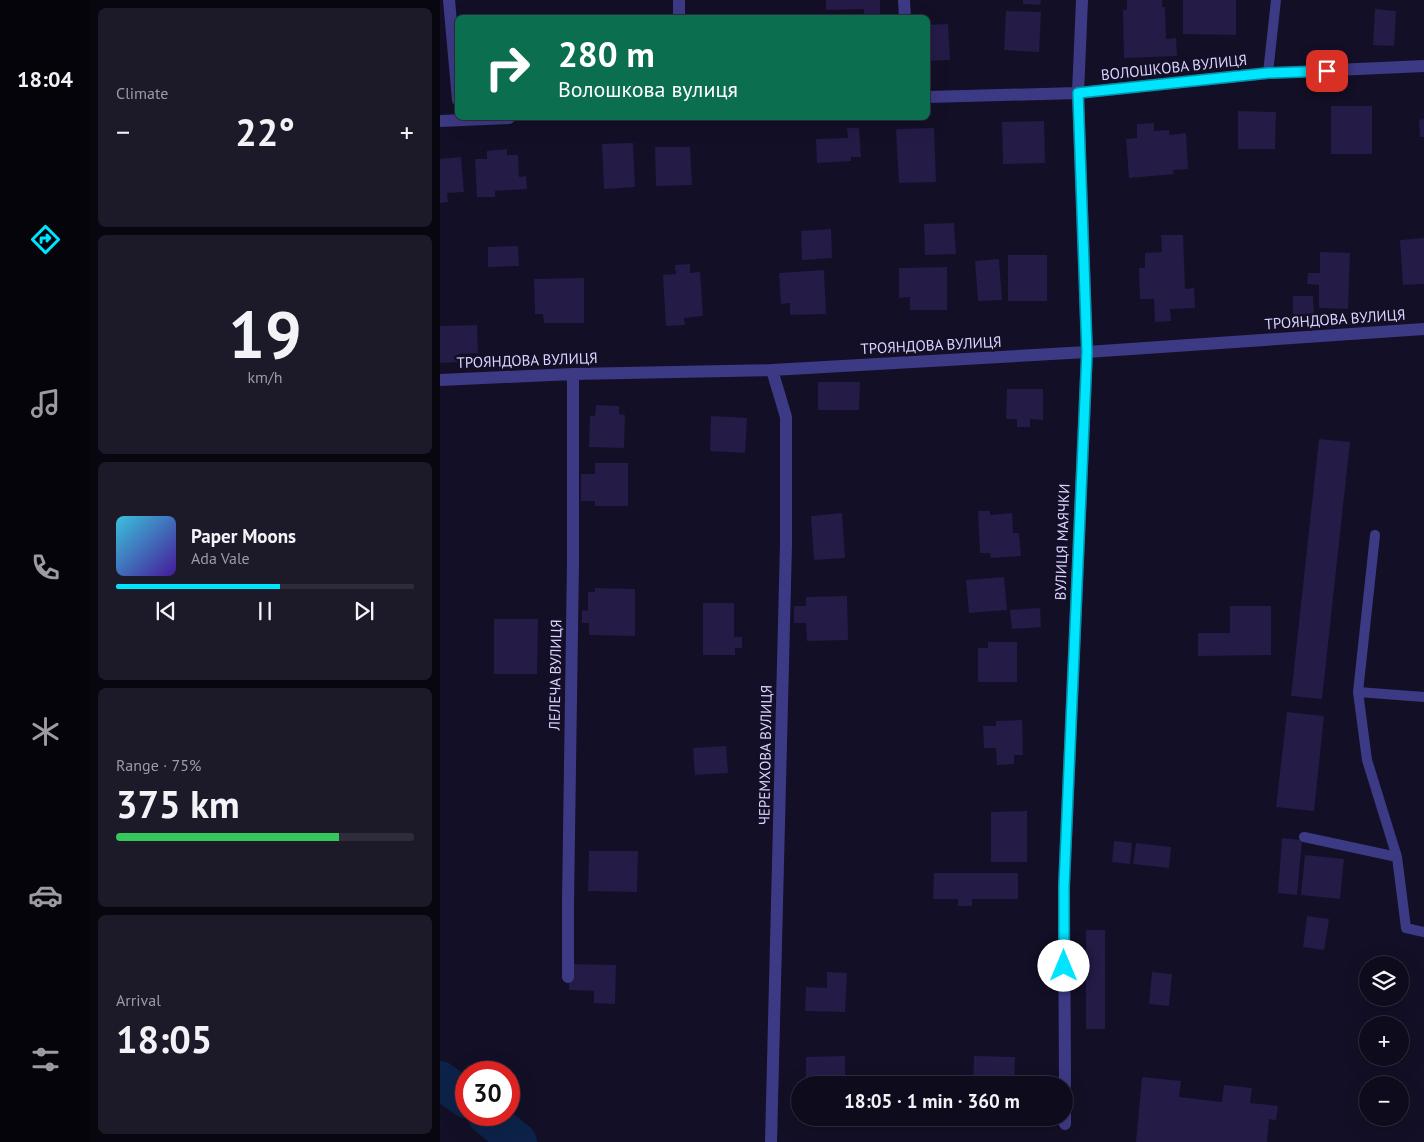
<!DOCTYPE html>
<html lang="en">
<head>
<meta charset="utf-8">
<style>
	body { margin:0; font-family:"PT Sans",sans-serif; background:#1c1929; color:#f1f3f6; height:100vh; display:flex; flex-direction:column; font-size:19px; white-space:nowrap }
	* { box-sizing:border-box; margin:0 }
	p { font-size:16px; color:#9b9ba3 }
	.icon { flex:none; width:28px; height:28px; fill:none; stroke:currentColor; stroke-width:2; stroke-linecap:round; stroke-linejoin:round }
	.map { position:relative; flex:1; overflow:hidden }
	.details { display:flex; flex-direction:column; gap:8px; padding:8px; background:#08060f; width:350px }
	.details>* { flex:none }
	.hud { position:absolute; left:15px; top:15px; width:475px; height:105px; border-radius:8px; box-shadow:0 5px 20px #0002,0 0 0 1px #2e2b3b; background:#0b6e4f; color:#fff; overflow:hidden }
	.fabs { position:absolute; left:919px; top:956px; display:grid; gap:10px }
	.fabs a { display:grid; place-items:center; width:50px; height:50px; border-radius:50%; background:#0e0b1c; box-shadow:0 5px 20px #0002,0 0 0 1px #2e2b3b; font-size:25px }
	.speed { position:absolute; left:15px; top:1061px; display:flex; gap:10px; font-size:25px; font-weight:700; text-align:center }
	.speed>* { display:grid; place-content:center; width:65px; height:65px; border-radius:50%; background:#0e0b1c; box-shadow:0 5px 20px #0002,0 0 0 1px #2e2b3b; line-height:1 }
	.speed .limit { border:8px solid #d22; background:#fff; color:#111 }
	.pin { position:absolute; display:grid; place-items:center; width:42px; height:42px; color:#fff; margin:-21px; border-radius:10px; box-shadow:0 2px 8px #0006 }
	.me { position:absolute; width:55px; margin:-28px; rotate:0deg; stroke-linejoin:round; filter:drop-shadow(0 0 4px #0008) }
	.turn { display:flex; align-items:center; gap:18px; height:105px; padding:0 20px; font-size:22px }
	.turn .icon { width:65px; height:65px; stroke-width:2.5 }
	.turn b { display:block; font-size:35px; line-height:42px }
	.big { font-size:38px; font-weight:800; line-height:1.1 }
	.details .card { flex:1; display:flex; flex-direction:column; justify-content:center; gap:8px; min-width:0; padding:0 18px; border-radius:8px; background:#1c1929 }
	.details .dial { align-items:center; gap:0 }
	.dial b { font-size:65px; line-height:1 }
	.song { display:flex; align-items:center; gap:15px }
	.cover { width:60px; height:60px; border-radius:8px; background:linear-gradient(135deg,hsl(190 70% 55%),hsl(260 70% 35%)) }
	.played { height:5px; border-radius:2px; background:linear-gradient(90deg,#00e5ff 55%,#2e2b3b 55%) }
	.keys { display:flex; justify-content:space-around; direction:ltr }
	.heat { display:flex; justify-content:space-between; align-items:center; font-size:28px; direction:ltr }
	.charge { height:8px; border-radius:4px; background:linear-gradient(90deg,#34c759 75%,#2e2b3b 0) }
	.trip { position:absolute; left:351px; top:1076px; width:282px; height:50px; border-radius:25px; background:#0e0b1c; box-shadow:0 5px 20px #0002,0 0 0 1px #2e2b3b; font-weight:800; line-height:50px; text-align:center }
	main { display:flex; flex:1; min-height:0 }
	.tab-bar { display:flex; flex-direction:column; width:90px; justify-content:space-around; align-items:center; background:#06040b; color:#9b9ba3 }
	.tab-bar .icon { width:35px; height:35px }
	.tab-bar .on { color:#00e5ff }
	.tab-bar b { font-size:22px; color:#f1f3f6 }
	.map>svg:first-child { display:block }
</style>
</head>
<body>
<main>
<nav class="tab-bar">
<b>18:04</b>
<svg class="icon on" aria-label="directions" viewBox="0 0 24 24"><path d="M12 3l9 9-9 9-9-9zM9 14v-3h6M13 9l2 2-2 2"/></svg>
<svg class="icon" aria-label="music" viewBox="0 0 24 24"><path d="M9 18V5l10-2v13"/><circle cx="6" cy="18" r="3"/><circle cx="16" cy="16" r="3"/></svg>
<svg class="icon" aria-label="phone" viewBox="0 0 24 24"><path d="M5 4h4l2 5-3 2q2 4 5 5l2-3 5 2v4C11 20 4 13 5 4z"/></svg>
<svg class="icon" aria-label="climate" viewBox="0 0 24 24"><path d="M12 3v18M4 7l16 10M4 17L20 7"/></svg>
<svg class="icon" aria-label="car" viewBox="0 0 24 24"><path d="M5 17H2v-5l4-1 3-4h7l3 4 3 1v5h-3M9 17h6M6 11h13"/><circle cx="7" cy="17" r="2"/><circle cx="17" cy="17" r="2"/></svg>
<svg class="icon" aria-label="filters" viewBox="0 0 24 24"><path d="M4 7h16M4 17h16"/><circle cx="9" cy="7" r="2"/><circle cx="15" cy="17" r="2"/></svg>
</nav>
<section class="details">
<div class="card"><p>Climate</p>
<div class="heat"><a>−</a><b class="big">22°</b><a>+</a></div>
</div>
<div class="card dial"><b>19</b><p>km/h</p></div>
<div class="card">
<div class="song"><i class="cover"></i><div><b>Paper Moons</b><p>Ada Vale</p></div></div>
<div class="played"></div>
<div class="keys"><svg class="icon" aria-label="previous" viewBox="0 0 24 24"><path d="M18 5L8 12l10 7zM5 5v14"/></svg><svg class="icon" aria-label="pause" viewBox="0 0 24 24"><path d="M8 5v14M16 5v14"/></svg><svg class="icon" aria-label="next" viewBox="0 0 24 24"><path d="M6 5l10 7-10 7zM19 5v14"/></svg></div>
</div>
<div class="card"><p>Range · 75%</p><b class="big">375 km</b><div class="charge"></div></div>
<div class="card"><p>Arrival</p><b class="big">18:05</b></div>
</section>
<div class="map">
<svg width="984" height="1142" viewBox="0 0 984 1142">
	<rect width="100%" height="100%" fill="#130f26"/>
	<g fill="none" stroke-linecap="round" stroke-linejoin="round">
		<path stroke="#0c2248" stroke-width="38" d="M0 1080 26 1099
			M46 1115 78 1142"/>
	</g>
	<path fill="#241b47" d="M386 0H440V15H424V9L386 10Z
		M583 0H601L600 5 583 4Z
		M687 0H722V7H725L726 39 736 38 737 56 684 58 683 10H687Z
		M743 0H796V35L743 34Z
		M935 9 956 11 954 46 933 45Z
		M566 11 601 12 599 52 564 50Z
		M508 24 510 60 488 61V25Z
		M891 106H932V154H891Z
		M798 111 836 112 835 149H798Z
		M984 119V137H980L979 120Z
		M604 121 605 163 563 164 562 122Z
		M714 123V131L729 130V135L746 133 748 169 733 170 734 174 689 178 686 139 697 138V124Z
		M407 128H419L421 157H411V161L377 163 376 139 408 138Z
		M494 128 496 182 459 183 456 129Z
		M193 143 195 187 164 189 162 144Z
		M215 147H250L252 185 216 186Z
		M67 149V155H78L79 177 86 176 87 189 55 191V197H37L35 159H47V151Z
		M21 157 24 192 7 193 8 202 0 203V159Z
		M514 223 516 254 485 255 484 224Z
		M391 229 392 258 362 260 361 231Z
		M721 235H743L745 289 754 288 755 308 730 309 731 321 715 322 714 299H700L699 268H705V253L722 252Z
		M984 238V284L963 285 960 240Z
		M78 246 79 266 48 267V247Z
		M880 252 910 253 908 309 879 308V285L867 284 868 273H880Z
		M568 255H607V301H568Z
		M559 259 562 300 538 301 535 261Z
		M250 264V273L260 272 263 316 244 318 245 325 226 326 223 275 236 274 235 265Z
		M507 267V310H470V297L459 298V268Z
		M384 270 386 314 350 315V303L341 304 339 273Z
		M144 278V323H104L103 314H95L94 279Z
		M853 296H873L874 315 853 316Z
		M37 325 38 353 18 354 19 362 0 363V326Z
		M378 382H420L419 410H378Z
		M567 389H603V420L590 419V427H577V419H566Z
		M156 405 179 406V414L185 415 184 448 149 447 150 416H155Z
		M271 416 307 418 305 453 270 451Z
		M879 439 910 442 882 699 851 696Z
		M155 463H188V506H155V501H141V474H155Z
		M538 511H550V515L572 513 573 533H579L581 556 551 558 550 553H540Z
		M402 513 405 558 374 560 371 516Z
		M564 577 567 610 529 613 526 580Z
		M155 588 195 589V636L149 635V623H142V610L148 611V592H155Z
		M407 596 408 640 367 641 366 623H354V606H366V597Z
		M263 603H294V637H302V648H295V655H263Z
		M790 606H831V655L758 656V633H790Z
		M600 608 601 627 572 629 570 610Z
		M54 619H98L97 674H54Z
		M548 642H577V682H538V648H548Z
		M847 712 884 716 874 811 836 807Z
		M582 720 583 755H574V764L557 765 556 748H544L543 726H556V721Z
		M286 746 288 773 255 775 253 748Z
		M587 811V862H551V812Z
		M842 838 862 840 857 895 838 893Z
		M674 841 692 843 690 864 672 862Z
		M696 843 731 847 729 868 693 864Z
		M149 851H198L197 892 148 891Z
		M865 855 904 859 900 899 861 895Z
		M494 873H578V899H532V906H518V899H493Z
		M867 916 889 919 884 950 863 947Z
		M646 930H665V1029H646Z
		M130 964 176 965 175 1004 154 1003V991L129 990Z
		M387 972 407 973 405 1012 365 1011 366 987 387 988Z
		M712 972 732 974 729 1006 709 1004Z
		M405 1056V1085H366V1057Z
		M534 1056 575 1057 574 1085H533Z
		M702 1077 741 1081 739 1097 782 1102 784 1085 812 1088 810 1103 838 1106 836 1120 829 1119 827 1142H696Z"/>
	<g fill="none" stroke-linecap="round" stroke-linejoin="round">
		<path stroke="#3d3a85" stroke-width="10" d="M828 73 836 0
			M935 535 918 692 984 697
			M918 692 927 760 957 857
			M864 837 957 857 966 928 984 932"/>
		<path stroke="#3d3a85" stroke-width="12" d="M9 0 18 100
			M239 0V18
			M464 0 465 18
			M488 97 638 93 828 73 984 66
			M0 121 69 118
			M0 380 133 374 332 370 647 352 984 329
			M128 977V902L133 562V374
			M625 1085 624 887 647 352 638 93 642 0
			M625 1092V1124
			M331 1142 346 544V417L332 370"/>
	</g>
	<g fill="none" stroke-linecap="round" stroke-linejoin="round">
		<defs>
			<path id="route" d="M624 966V886L647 352 638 93 828 73 887 71"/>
		</defs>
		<use href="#route" stroke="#0095a6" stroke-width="12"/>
		<use href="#route" stroke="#00e5ff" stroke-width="9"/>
	</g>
	<g text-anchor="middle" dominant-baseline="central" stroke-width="5" stroke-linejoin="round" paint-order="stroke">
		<g font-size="15" fill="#d9d4ff" stroke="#130f26">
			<text transform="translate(734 67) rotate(-6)">ВОЛОШКОВА ВУЛИЦЯ</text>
			<text transform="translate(895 319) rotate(-4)">ТРОЯНДОВА ВУЛИЦЯ</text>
			<text transform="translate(491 345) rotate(-3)">ТРОЯНДОВА ВУЛИЦЯ</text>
			<text transform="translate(87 360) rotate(-2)">ТРОЯНДОВА ВУЛИЦЯ</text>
			<text transform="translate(622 542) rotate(-88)">ВУЛИЦЯ МАЯЧКИ</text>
			<text transform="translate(115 675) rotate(-89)">ЛЕЛЕЧА ВУЛИЦЯ</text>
			<text transform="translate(325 755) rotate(-89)">ЧЕРЕМХОВА ВУЛИЦЯ</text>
		</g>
	</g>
</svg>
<div class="fabs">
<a><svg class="icon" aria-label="layers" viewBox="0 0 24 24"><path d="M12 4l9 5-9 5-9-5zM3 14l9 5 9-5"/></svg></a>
<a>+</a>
<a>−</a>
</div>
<div class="speed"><div class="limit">30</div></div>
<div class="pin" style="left:887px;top:71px;background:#d93025"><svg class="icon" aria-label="arrive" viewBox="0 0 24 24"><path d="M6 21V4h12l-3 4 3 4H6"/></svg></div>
<svg class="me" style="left:624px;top:966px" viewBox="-20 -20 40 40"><circle r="19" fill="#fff"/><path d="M0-13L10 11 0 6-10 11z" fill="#00e5ff"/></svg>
<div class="trip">18:05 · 1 min · 360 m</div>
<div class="hud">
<div class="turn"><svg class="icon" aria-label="right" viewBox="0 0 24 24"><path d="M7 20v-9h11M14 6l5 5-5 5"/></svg><div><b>280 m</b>Волошкова вулиця</div></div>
</div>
</div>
</main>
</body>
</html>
